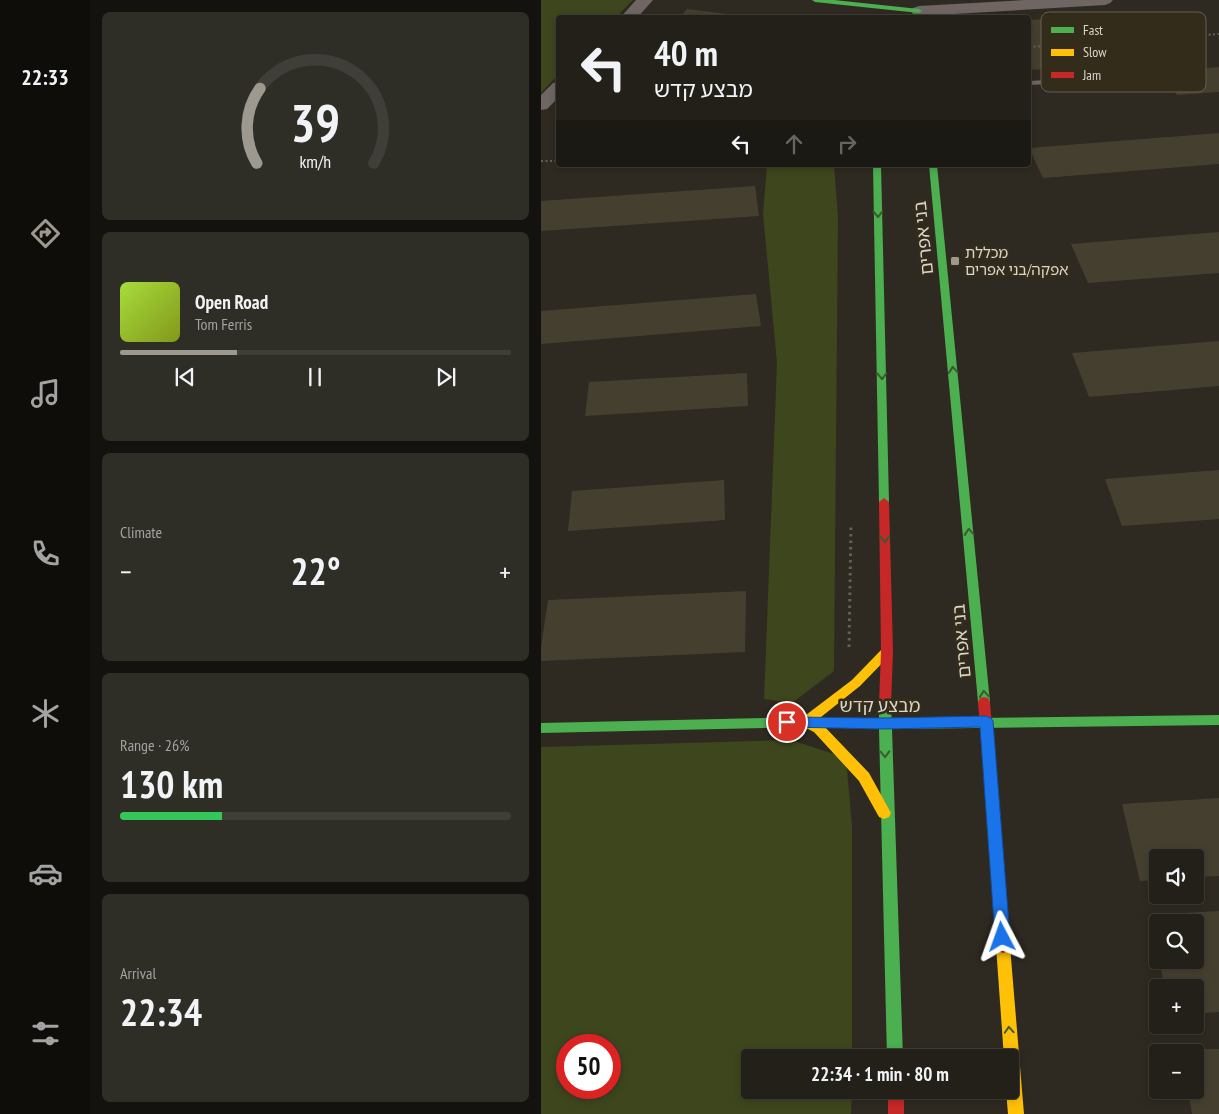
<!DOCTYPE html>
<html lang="en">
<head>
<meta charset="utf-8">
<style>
	body { margin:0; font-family:"PT Sans Narrow","Noto Sans Hebrew",sans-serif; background:#2e2d26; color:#f1f3f6; height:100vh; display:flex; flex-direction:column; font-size:19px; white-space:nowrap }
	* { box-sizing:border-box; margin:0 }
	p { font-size:16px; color:#a2a3a2 }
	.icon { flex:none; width:28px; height:28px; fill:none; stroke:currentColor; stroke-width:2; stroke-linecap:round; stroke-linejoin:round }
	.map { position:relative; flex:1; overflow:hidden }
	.sheet { display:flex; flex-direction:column; gap:12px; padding:12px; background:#13120e; width:451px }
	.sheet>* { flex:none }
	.banner { position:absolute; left:15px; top:15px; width:475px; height:152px; border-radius:5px; box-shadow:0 2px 8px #0003,0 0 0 1px #3f3e38; background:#222019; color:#f1f3f6; overflow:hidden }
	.controls { position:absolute; left:608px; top:849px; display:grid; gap:10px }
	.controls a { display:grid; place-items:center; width:55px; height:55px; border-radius:5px; background:#222019; box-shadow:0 2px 8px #0003,0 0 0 1px #3f3e38; font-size:25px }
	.speed { position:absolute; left:15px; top:1034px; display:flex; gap:10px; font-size:25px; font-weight:700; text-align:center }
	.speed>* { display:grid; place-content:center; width:65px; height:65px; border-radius:50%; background:#222019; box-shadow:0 2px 8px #0003,0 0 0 1px #3f3e38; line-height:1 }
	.speed .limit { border:8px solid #d22; background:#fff; color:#111 }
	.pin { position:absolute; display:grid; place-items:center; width:42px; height:42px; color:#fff; margin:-21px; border:2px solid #fff; border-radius:50%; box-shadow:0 1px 5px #0007 }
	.me { position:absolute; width:55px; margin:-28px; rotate:356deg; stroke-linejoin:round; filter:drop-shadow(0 0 4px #0008) }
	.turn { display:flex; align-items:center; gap:18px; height:105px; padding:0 15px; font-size:22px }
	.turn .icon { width:65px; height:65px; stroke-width:2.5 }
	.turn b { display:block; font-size:35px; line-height:42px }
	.lanes { display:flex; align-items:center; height:48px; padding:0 15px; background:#0003; justify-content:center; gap:25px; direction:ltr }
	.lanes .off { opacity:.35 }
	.big { font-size:38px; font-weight:700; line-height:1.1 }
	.sheet .widget { flex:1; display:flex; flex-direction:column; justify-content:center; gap:8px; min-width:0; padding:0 18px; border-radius:8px; background:#2e2d26 }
	.sheet .dial { align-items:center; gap:0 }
	.dial svg { height:130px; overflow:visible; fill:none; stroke:#3f3e38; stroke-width:7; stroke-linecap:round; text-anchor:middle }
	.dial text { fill:#f1f3f6; stroke:none }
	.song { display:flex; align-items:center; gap:15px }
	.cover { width:60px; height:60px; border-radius:8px; background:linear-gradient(135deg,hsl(80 70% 55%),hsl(70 70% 35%)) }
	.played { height:5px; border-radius:2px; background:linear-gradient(90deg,#9d998f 30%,#3f3e38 30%) }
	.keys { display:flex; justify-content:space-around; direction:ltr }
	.heat { display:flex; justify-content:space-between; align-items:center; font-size:28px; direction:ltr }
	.charge { height:8px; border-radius:4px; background:linear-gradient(90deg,#34c759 26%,#3f3e38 0) }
	.trip { position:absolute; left:200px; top:1049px; width:278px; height:50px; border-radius:5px; background:#222019; box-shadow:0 2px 8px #0003,0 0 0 1px #3f3e38; font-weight:700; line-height:50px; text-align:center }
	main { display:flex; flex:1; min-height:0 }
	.menu { display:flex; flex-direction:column; width:90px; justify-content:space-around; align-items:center; background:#0e0d0a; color:#a2a3a2 }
	.menu .icon { width:35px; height:35px }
	.menu .on { color:#9d998f }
	.menu b { font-size:22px; color:#f1f3f6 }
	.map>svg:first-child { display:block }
</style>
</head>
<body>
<main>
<nav class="menu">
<b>22:33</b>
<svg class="icon on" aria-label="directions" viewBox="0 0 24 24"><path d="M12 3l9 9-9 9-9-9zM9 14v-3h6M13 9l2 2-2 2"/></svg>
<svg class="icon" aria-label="music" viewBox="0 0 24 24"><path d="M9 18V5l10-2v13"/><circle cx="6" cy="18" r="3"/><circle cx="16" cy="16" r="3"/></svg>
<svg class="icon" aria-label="phone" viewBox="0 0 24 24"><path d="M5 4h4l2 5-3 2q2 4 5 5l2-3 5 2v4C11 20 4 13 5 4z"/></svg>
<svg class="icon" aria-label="climate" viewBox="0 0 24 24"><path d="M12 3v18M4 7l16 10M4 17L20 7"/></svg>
<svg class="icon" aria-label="car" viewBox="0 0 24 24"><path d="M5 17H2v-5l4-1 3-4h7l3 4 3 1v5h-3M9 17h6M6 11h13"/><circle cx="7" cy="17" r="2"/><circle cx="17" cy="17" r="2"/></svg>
<svg class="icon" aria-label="filters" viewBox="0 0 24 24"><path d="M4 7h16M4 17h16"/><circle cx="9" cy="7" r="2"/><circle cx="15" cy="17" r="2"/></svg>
</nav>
<section class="sheet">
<div class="widget dial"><svg viewBox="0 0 100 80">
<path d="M14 69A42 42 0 1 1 86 69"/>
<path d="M14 69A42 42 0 0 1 16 23" stroke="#9d998f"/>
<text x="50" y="56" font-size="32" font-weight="700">39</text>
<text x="50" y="72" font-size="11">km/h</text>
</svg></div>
<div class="widget">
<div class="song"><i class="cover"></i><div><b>Open Road</b><p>Tom Ferris</p></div></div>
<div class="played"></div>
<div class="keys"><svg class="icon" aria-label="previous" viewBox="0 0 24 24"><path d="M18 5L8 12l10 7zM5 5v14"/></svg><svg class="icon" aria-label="pause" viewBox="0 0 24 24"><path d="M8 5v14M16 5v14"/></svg><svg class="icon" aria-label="next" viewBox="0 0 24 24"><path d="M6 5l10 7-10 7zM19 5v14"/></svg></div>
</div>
<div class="widget"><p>Climate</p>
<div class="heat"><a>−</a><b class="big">22°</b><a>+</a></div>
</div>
<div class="widget"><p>Range · 26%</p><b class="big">130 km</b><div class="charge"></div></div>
<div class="widget"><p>Arrival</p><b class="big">22:34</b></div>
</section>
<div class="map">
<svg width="678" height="1114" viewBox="0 0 678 1114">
	<rect width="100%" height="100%" fill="#2e2a21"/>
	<path fill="#3d461c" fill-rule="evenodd" d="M0 0H92L75 17 18 18 17 75 0 93Z
		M226 165H293L297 217 293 671 251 703 223 699 236 363 222 214Z
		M250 740 305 758 311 826V1057L209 1058V1090H311L310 1114H0V747ZM26 1045H69V1088H26Z"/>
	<path fill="#453f30" d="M146 9 187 14 184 18H138Z
		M517 18 545 66 488 70V20Z
		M678 67V92L636 95 620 71Z
		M678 133V164L502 178 488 148Z
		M214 186 218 216 0 231V201Z
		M678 232V273L547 283 530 244Z
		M215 294 220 326 0 344V311Z
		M678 341V386L548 397 531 353Z
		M206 373 207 406 44 416 48 382Z
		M678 470V519L581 526 564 479Z
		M183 480 184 520 27 531 31 491Z
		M205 591 204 652 0 661V647L7 600Z
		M678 798V876L654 877V858H616V880L599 881 581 804Z
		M678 911V1012L654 1014V988H624L618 960H654V922H616L615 949 608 915Z
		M639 1049H678V1114H651L647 1090H654V1052H640Z"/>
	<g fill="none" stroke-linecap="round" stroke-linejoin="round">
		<path stroke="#655f5b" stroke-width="2" stroke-dasharray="2 2.5" stroke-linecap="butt" d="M533 24 545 44
			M488 47 678 34
			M0 161H18"/>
		<path stroke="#655f5b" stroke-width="3" stroke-dasharray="2.5 4" stroke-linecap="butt" d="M308 647 310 525"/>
		<path fill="#6f6664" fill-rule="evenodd" d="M505 80 509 82 508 84 488 85V81Z"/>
		<path fill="#6f6664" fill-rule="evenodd" d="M95 0H112L96 18H79Z
			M485 0H572L569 3 564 5 378 16 372 14 370 11 372 8 378 6Z
			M18 82V97L6 109 0 110V95L12 83Z"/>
		<path fill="#4caf50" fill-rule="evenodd" d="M271 0H293L378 9 381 11 378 13 274 2Z
			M332 165H340L348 502 343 506 338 502Z
			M388 165H396L449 702 447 706 443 707 439 706 437 702Z
			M344 700 348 701 351 719 678 715V725L351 729 362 1058H346L338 729 265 727 0 733V723L265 717 338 719V705L340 701Z"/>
		<path fill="#ffc107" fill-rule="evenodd" d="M346 646 350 648 352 651 350 654 319 686 275 721 281 724 328 773 350 813 348 817 343 819 338 817 318 781 273 732 261 726 259 722 261 718 311 680 342 648Z
			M462 939 467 941 469 946 483 1114H467L465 1090H469V1058H463L455 946 457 941Z"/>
		<path fill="#c62828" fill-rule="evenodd" d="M343 498 348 502 352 651 350 705 348 709 344 710 340 709 338 705 340 651 338 502Z
			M443 697 447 698 449 702 469 946 467 951 462 953 457 951 455 946 437 702 439 698Z
			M347 1090H363V1114H347Z"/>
	</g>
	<defs><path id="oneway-chevron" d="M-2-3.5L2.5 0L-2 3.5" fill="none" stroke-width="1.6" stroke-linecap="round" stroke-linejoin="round" transform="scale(1.25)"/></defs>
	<g stroke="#3c5a2e">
		<use href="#oneway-chevron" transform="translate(337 214) rotate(89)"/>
		<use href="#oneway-chevron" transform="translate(412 370) rotate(-95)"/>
		<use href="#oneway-chevron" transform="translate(341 376) rotate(89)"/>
		<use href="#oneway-chevron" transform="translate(428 532) rotate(-95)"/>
		<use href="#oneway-chevron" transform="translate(344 539) rotate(89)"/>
		<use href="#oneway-chevron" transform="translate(443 694) rotate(-95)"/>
		<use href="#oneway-chevron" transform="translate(344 754) rotate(88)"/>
		<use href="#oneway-chevron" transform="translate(468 1030) rotate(-94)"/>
	</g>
	<path fill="#1a73e8" stroke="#114b97" d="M445 716 450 718 452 721 469 937 467 942 461 944 456 942 454 937 439 727 343 729 246 727 241 726 239 722 241 718 246 717 343 718Z"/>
	<rect fill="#9d998f" stroke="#342c1b" stroke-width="2" x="409" y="256" width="10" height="10" rx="2.5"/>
	<g text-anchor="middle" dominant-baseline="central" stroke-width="5" stroke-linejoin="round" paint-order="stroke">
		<g font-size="15" fill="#d9d5ca" stroke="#342c1b" text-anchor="start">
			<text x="424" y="252">מכללת<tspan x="424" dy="17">אפקה/בני אפרים</tspan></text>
		</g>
		<g font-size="18" fill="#d9d5ca" stroke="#342c1b">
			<text transform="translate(382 238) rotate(-96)">בני אפרים</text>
			<text transform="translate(420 641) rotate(-95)">בני אפרים</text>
			<text x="339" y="705">מבצע קדש</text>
		</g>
	</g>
	<rect x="500" y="12" width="165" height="80" rx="8" fill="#342c1b" stroke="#665f50" stroke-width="1"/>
	<rect x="510" y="27" width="23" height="6" fill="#4caf50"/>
	<rect x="510" y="49" width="23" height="7" fill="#ffc107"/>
	<rect x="510" y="72" width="23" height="6" fill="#c62828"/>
	<g font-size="14" fill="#d9d5ca">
		<text x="542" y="35">Fast</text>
		<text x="542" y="57">Slow</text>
		<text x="542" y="80">Jam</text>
	</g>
</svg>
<div class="controls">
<a><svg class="icon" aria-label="sound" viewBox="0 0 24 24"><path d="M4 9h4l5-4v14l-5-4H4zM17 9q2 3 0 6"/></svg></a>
<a><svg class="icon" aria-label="search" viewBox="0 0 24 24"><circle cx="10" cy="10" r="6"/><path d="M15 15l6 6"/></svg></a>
<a>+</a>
<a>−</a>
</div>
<div class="speed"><div class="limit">50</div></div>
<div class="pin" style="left:246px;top:722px;background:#d93025"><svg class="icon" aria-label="arrive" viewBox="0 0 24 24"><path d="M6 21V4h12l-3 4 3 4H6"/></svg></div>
<svg class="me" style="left:461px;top:937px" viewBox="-20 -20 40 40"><path d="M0-17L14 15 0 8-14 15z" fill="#1a73e8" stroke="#fff" stroke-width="4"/></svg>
<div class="trip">22:34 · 1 min · 80 m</div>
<div class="banner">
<div class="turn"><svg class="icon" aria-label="left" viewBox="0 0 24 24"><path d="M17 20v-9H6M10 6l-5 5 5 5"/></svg><div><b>40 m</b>מבצע קדש</div></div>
<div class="lanes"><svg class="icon" aria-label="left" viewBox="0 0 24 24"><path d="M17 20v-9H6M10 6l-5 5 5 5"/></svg><svg class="icon off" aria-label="ahead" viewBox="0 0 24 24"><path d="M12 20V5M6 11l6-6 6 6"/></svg><svg class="icon off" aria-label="right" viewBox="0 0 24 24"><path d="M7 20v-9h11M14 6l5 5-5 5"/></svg></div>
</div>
</div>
</main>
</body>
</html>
